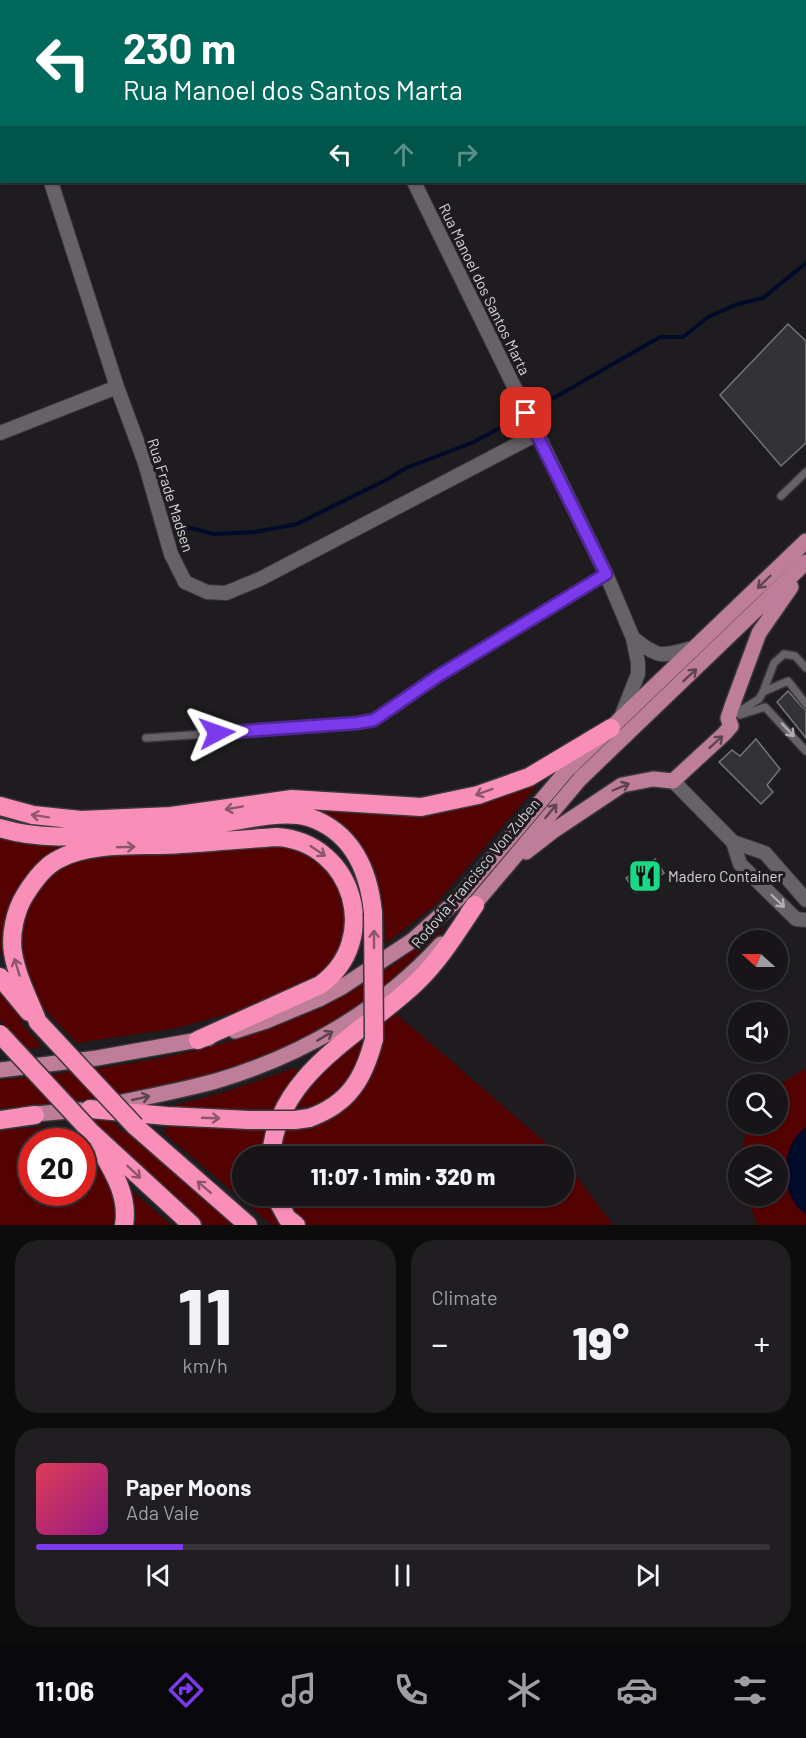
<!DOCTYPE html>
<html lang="en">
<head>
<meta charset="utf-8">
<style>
	body { margin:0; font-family:Barlow,sans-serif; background:#201e21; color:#f1f3f6; height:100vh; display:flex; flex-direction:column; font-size:22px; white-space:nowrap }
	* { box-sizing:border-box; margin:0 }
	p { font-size:20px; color:#9e9fa2 }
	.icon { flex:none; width:33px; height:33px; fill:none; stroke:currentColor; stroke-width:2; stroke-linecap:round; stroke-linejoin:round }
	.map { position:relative; height:1225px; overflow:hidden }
	.panel { display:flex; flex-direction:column; gap:15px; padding:15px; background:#0d0c0d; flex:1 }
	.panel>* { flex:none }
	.banner { position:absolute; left:0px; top:0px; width:807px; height:183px; box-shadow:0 2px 4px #0004,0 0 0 2px #363437; background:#00695c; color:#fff; overflow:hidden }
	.needle { width:39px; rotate:291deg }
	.tools { position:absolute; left:728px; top:930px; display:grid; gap:12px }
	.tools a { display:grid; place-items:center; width:60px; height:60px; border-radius:50%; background:#171518; box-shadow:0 2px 4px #0004,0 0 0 2px #363437; font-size:30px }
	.speed { position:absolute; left:18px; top:1128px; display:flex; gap:12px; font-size:30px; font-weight:700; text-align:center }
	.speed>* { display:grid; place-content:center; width:78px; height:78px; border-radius:50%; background:#171518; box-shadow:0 2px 4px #0004,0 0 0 2px #363437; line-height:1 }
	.speed .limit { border:9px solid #d22; background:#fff; color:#111 }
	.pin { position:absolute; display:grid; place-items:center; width:51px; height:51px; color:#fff; margin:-26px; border-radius:12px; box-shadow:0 3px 9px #0006 }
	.me { position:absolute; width:66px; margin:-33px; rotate:86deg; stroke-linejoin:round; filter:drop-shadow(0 0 4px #0008) }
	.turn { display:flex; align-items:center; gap:21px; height:126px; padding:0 24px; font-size:27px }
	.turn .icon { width:78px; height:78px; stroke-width:2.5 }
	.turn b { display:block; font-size:42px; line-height:51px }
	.lanes { display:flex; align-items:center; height:57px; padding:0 24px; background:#0003; justify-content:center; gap:30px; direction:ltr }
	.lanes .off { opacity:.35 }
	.big { font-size:45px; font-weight:800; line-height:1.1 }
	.panel .tile { flex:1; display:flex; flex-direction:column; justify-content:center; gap:9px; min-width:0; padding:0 21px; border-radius:24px; background:#201e21 }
	.panel .dial { align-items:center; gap:0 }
	.dial b { font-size:78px; line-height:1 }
	.song { display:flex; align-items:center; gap:18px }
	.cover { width:72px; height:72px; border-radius:9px; background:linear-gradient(135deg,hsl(350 70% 55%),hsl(310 70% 35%)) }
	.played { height:6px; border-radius:3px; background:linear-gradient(90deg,#7c3aed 20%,#363437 20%) }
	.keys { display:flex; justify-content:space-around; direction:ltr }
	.heat { display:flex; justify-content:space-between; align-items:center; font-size:33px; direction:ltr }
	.panel .tiles { flex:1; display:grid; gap:15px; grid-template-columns:1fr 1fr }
	.tile:last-child { grid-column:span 2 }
	.trip { position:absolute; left:232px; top:1146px; width:342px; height:60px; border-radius:30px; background:#171518; box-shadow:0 2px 4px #0004,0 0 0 2px #363437; font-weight:800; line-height:60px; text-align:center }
	.menu { display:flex; height:96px; justify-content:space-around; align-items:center; background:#09080a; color:#9e9fa2 }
	.menu .icon { width:42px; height:42px }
	.menu .on { color:#7c3aed }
	.menu b { font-size:27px; color:#f1f3f6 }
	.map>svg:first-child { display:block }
</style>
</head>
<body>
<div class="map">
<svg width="806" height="1225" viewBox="0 0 806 1225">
	<rect width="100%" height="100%" fill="#1f1c20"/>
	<path fill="#540102" d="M529 783 536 787 435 905 385 944C385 904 382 862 349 833 337 822 318 816 304 808H327L411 815Z
		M0 836C25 844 47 844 73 844L31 875 10 966 0 951Z
		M283 844 299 847 332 872 347 914 345 942 322 975 263 1004 177 1028 77 1043C58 1023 33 1001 25 974 10 929 31 873 79 859 104 852 134 856 161 855 202 853 243 849 283 844Z
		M441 926 443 928C411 962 377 995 337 1020 240 1080 112 1100 0 1108V1080C159 1064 319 1040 441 926Z
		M0 992 23 1021 21 1023 42 1047 25 1049 0 1020Z
		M393 1011 560 1155 562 1156H277L285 1129 320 1120 382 1038 384 1017Z
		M362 1035C359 1076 337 1107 293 1108L314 1078Z
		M294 1068 300 1072 274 1109H162L222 1093Z
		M806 1068V1225H758L746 1196H777V1156H742L741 1152 749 1124H777V1086Z
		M103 1112 124 1133 126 1132 235 1225H204L91 1123Z
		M169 1122 267 1130 264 1156H243V1196H268L288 1225H272L164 1133Z
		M59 1126 75 1141 32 1142V1192H82L83 1149C109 1174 117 1188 116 1225H0V1130Z
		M564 1160 613 1225H303L294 1218 283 1196H564Z
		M132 1191 171 1225H131Z"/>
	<path fill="#000a29" d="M806 1127V1214C784 1201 782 1167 791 1145 794 1138 800 1132 806 1127Z"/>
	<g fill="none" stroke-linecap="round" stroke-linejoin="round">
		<path stroke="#000a29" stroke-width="4" d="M538 407 660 337H683L708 317 738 304 763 298 806 263
			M187 527 214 534 255 532 297 524 386 480 406 468 474 442 511 422"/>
	</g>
	<path fill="#333237" stroke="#747479" stroke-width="1.5" d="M788 324 806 341V443L781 466 720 395Z
		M788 691 802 707 806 710V738L777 702Z
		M756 739 780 769 767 785 773 792 761 804 719 762 732 750 740 756Z
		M655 859 664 873 635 892 626 878Z"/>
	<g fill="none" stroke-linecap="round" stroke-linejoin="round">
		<defs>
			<path id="lane" d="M533 0 534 2
				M781 496 806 472
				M763 692 774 663 784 654 795 656 806 668
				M734 702 739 709H743L759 699 763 692 788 681 806 704
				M731 710 740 715 765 707 806 751
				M146 738 357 724 374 720 438 676 606 574"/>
			<path id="street" d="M115 0 116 2
				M671 2 674 0
				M0 77H2
				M51 182 117 387 145 463 171 554 185 582 207 592 226 593 260 579 537 434
				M414 182 606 574 633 638 638 663V674L621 717
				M0 433 117 387
				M633 638C661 660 662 656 696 647
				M673 781 733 842 765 853 806 900
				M733 842 740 864 796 919 806 920"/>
			<path id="primary" d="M526 852 553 831 622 785 653 779 673 781 724 734 731 726 728 718 732 706 759 633 791 587
				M468 912 580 779 806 562
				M235 1031 266 1021 319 999 342 987 413 940 457 900 568 769 806 541
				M0 1070 97 1058 209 1038
				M104 1106C141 1098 180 1091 216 1081 301 1056 381 1010 441 944
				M24 1115 81 1110"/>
			<path id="highway" d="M0 806 33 815 81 820 171 816 292 799 421 807 478 795 529 777 611 728
				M0 828C43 841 87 836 131 833 154 831 177 831 200 827 229 823 280 809 308 817 352 831 369 871 373 913
				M0 977 29 1012
				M38 1022C29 1000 17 977 13 953 10 935 15 911 25 895 33 882 44 866 59 859 92 841 144 847 181 844 213 842 245 839 277 837 354 842 382 941 320 985L198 1040
				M90 1109 167 1116 249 1120
				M309 1118C349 1104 364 1078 374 1039
				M0 1120 35 1115
				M135 1126 248 1225
				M91 1132 192 1225
				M99 1147C113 1171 129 1196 124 1225
				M271 1156C277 1072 363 1034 417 982 440 960 457 932 475 905
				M275 1196 287 1218 296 1225"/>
		</defs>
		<use href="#lane" stroke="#3a383b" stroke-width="10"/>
		<use href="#street" stroke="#3a383b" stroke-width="16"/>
		<use href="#primary" stroke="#3a383b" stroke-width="18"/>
		<use href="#highway" stroke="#3a383b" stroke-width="21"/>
		<use href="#lane" stroke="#666267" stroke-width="7"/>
		<use href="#street" stroke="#666267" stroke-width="14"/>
		<use href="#primary" stroke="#be7d98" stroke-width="15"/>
		<use href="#highway" stroke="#f98fb9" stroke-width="18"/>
		<defs>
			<path id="highway-bridge" d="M373 913 374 1039
				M38 1022 135 1126
				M0 1034 91 1132
				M249 1120H295L309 1118"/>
		</defs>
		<use href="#highway-bridge" stroke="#3a383b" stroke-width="21" stroke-linecap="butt"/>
		<use href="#highway-bridge" stroke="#f98fb9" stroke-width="18"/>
	</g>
	<defs><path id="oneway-shaft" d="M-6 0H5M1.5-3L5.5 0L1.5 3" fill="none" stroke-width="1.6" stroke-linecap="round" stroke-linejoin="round" transform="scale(1.5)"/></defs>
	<g stroke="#5f4350">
		<use href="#oneway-shaft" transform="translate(764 582) rotate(136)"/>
		<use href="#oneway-shaft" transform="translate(690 675) rotate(-43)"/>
		<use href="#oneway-shaft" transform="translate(716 742) rotate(-42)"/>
		<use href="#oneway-shaft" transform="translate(621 787) rotate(-23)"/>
		<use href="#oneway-shaft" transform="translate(551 811) rotate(-51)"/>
		<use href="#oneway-shaft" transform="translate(325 1036) rotate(-31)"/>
		<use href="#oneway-shaft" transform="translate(141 1098) rotate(-13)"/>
	</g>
	<g stroke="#afacaf">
		<use href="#oneway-shaft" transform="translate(788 730) rotate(47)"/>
		<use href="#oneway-shaft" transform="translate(778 901) rotate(44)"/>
	</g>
	<g stroke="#8c566c">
		<use href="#oneway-shaft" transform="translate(484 792) rotate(160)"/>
		<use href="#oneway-shaft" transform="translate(234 808) rotate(170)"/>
		<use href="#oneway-shaft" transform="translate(40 816) rotate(-171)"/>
		<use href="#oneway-shaft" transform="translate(126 847) rotate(-2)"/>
		<use href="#oneway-shaft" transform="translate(318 851) rotate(34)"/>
		<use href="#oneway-shaft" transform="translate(374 939) rotate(-90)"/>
		<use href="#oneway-shaft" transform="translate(17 967) rotate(-107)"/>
		<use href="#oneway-shaft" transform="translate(211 1118) rotate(2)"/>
		<use href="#oneway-shaft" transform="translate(134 1172) rotate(43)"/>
		<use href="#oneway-shaft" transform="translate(204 1187) rotate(-139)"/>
	</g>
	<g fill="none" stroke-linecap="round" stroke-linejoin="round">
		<defs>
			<path id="route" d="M217 733 357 723 374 720 438 676 606 574 526 413"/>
		</defs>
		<use href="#route" stroke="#51269a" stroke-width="15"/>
		<use href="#route" stroke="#7c3aed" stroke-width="10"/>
	</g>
	<defs>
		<symbol id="restaurant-square" viewBox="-11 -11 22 22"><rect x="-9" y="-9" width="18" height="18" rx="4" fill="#19d988" stroke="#1f1c20"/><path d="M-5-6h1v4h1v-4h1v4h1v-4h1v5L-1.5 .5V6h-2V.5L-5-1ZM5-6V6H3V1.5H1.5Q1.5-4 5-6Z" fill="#111"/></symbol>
	</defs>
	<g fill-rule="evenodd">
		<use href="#restaurant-square" x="626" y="857" width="38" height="38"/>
	</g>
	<g text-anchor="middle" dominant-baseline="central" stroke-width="6" stroke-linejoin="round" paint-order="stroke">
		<g font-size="15" fill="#d6d4d6" stroke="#1f1c20">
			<text transform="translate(485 289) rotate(64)">Rua Manoel dos Santos Marta</text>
			<text transform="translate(171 495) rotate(72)">Rua Frade Madsen</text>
			<text transform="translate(475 873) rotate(-50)">Rodovia Francisco Von Zuben</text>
		</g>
		<g font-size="15" fill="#d6d4d6" stroke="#1f1c20" text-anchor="start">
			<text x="668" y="876">Madero Container</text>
		</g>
	</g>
</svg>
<div class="tools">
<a><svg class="needle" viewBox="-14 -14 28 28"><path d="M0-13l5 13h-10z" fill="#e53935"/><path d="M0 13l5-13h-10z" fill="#9e9fa2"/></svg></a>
<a><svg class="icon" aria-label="sound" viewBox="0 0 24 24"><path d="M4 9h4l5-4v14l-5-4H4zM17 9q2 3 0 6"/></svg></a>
<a><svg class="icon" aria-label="search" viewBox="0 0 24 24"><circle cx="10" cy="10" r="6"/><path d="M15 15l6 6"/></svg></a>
<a><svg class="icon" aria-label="layers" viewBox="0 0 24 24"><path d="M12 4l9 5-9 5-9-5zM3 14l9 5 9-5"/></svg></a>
</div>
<div class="speed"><div class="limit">20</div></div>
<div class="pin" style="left:526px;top:413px;background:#d93025"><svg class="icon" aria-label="arrive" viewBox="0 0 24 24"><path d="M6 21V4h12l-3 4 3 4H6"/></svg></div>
<svg class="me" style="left:217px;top:733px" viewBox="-20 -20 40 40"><path d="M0-17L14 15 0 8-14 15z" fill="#7c3aed" stroke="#fff" stroke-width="4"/></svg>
<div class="trip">11:07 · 1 min · 320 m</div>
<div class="banner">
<div class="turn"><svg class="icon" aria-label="left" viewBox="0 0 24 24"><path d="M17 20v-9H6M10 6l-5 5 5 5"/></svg><div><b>230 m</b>Rua Manoel dos Santos Marta</div></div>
<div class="lanes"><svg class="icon" aria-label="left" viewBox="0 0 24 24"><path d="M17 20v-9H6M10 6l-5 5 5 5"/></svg><svg class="icon off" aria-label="ahead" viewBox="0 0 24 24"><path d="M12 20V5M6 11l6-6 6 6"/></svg><svg class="icon off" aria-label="right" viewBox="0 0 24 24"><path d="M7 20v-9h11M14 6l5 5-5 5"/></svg></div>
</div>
</div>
<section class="panel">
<div class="tiles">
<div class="tile dial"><b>11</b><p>km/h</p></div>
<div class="tile"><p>Climate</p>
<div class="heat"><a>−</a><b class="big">19°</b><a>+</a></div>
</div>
<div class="tile">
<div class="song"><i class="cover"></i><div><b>Paper Moons</b><p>Ada Vale</p></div></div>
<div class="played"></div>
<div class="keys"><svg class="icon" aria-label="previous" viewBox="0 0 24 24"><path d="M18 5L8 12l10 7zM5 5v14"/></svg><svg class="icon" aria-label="pause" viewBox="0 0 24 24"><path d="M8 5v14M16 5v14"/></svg><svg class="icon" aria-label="next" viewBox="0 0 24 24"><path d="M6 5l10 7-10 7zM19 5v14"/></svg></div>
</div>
</div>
</section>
<nav class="menu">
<b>11:06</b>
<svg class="icon on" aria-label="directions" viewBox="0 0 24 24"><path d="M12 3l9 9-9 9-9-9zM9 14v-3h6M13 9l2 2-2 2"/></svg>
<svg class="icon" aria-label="music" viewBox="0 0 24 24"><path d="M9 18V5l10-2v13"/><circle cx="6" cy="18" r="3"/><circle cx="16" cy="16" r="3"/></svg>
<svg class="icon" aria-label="phone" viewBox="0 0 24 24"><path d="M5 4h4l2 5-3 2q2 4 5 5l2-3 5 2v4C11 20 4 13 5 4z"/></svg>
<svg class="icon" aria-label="climate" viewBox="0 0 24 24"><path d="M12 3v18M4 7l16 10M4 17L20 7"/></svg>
<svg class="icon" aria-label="car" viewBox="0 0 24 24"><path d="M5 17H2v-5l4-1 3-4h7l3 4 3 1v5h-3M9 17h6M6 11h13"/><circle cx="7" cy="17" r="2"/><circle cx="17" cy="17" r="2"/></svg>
<svg class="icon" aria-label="filters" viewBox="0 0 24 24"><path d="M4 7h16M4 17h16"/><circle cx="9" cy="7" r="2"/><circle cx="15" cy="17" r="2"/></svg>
</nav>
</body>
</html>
